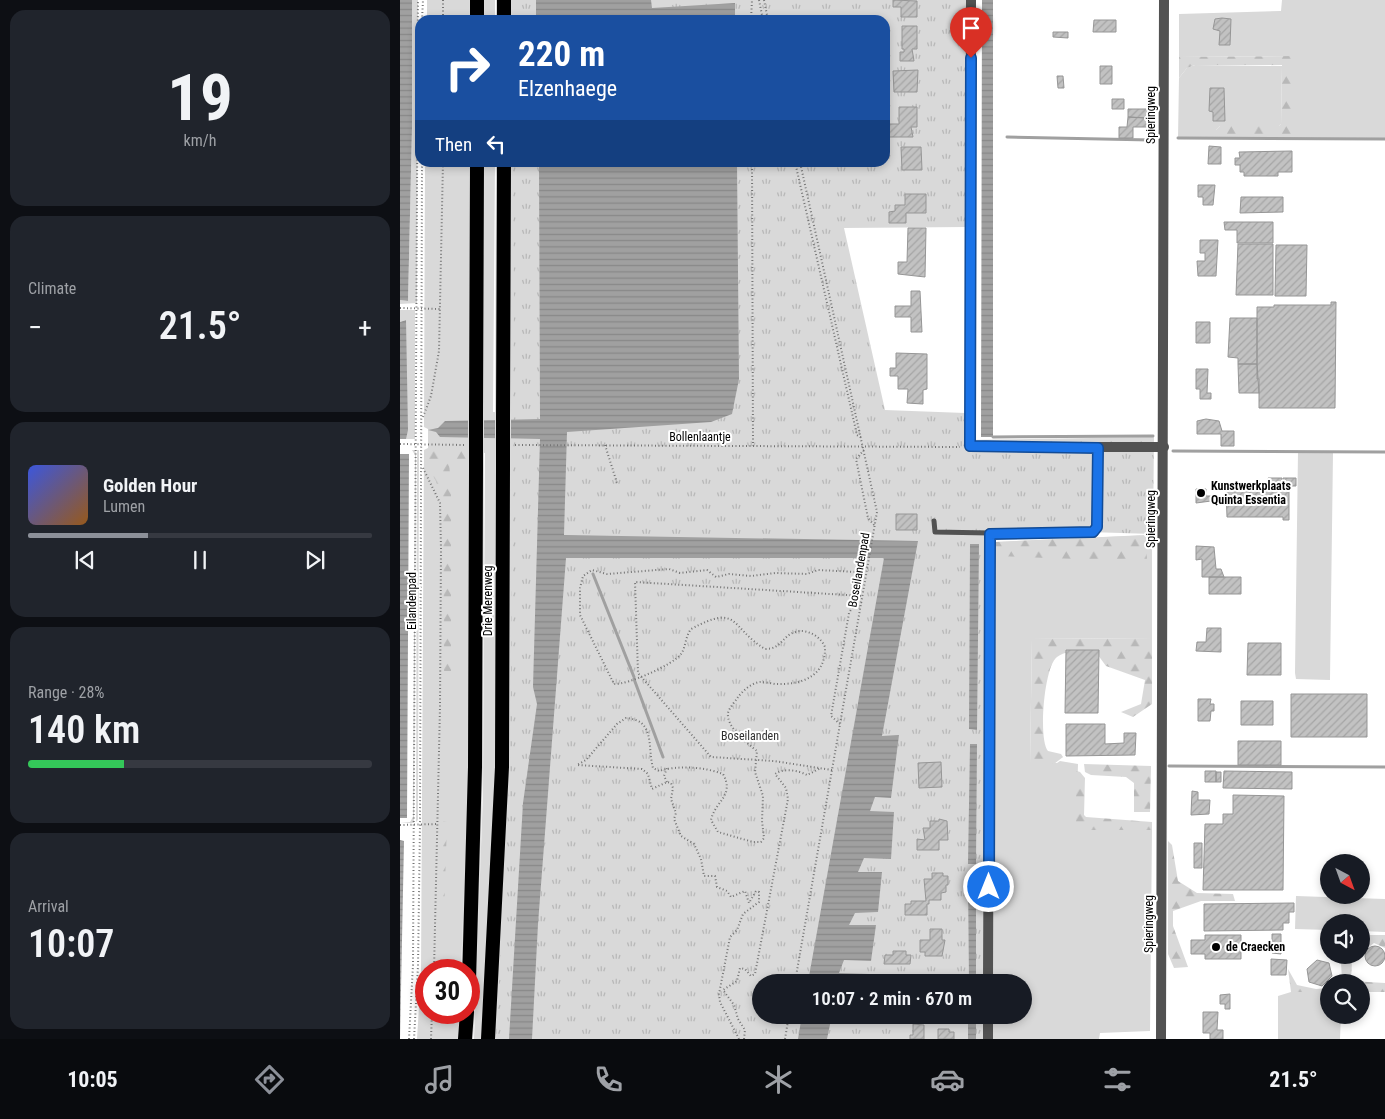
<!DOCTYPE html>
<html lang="en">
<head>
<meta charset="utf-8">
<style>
	body { margin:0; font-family:"Roboto Condensed",sans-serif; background:#20242c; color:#f1f3f6; height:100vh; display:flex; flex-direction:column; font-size:19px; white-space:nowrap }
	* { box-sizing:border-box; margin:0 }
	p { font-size:16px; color:#9ea1a6 }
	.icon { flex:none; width:28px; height:28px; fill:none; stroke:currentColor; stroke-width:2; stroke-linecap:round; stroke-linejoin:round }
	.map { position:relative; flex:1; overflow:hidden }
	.sheet { display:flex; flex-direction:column; gap:10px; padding:10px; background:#0d0f14; width:400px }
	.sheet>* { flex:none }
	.hud { position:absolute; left:15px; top:15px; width:475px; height:152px; border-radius:15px; box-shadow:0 2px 8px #0003; background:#1a4fa0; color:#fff; overflow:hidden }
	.needle { width:32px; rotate:139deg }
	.buttons { position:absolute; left:920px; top:854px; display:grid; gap:10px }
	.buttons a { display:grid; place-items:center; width:50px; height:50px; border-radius:50%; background:#171b24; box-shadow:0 2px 8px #0003; font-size:25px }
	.speed { position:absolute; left:15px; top:959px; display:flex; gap:10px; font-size:25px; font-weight:700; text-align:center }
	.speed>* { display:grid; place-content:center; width:65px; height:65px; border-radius:50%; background:#171b24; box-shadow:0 2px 8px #0003; line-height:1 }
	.speed .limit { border:8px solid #d22; background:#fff; color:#111 }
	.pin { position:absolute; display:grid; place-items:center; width:42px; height:42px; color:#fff; margin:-51px -21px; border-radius:50% 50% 50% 0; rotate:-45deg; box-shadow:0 0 5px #0007 }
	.pin .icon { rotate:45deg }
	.me { position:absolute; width:55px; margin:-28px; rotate:0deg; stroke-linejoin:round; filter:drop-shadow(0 0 4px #0008) }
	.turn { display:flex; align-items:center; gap:18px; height:105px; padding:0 20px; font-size:22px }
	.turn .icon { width:65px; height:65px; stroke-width:2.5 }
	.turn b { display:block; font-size:35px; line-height:42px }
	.then { display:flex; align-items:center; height:48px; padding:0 20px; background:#0003; gap:10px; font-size:19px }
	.big { font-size:38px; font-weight:600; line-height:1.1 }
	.sheet .card { flex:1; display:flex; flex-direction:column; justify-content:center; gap:8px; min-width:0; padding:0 18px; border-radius:15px; background:#20242c }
	.sheet .dial { align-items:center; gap:0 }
	.dial b { font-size:65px; line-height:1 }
	.song { display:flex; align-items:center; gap:15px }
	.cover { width:60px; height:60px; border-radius:8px; background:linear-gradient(135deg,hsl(230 70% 55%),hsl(30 70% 35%)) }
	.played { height:5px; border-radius:2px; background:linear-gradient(90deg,#8c9099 35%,#363941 35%) }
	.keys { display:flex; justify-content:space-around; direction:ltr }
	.heat { display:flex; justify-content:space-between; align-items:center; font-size:28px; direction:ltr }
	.charge { height:8px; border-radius:4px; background:linear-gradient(90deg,#34c759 28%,#363941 0) }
	.trip { position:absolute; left:352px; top:974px; width:280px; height:50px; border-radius:25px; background:#171b24; box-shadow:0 2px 8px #0003; font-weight:600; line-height:50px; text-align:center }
	.tab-bar { display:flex; height:80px; justify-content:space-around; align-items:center; background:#090b0e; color:#9ea1a6 }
	.tab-bar .icon { width:35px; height:35px }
	.tab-bar .current { color:#8c9099 }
	.tab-bar b { font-size:22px; color:#f1f3f6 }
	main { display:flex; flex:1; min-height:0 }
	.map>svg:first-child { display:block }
</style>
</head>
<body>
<main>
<section class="sheet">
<div class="card dial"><b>19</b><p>km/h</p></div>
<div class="card"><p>Climate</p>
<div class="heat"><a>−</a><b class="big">21.5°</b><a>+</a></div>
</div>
<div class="card">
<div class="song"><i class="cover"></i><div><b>Golden Hour</b><p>Lumen</p></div></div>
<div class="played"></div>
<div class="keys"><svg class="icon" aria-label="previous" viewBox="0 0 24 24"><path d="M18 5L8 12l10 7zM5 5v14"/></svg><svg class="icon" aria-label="pause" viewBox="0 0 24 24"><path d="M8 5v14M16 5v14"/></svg><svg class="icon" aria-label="next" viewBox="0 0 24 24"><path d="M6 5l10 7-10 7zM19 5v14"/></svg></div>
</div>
<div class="card"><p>Range · 28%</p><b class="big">140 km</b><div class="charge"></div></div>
<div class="card"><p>Arrival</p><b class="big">10:07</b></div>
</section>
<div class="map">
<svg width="985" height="1039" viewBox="0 0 985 1039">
	<defs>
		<pattern id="forest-firs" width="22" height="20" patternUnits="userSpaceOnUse" patternTransform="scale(1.25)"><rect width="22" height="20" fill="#d9d9d9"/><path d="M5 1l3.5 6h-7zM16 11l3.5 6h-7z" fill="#b8b8b8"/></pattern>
		<pattern id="park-tufts" width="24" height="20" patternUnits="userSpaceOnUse" patternTransform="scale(1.25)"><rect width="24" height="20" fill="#d9d9d9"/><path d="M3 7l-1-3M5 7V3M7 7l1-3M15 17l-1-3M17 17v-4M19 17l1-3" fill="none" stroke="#b8b8b8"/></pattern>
		<pattern id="water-rules" width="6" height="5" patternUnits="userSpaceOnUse" patternTransform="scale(1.25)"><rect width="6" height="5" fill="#a0a0a0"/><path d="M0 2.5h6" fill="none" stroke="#888"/></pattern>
		<pattern id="building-hatch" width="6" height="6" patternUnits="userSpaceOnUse" patternTransform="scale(1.25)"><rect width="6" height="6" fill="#c2c2c2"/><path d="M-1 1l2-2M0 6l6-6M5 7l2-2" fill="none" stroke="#a5a5a5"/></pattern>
	</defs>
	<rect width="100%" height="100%" fill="#fff"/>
	<path fill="#d9d9d9" d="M12 0H18L17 303 0 304V300L8 301 12 128Z
		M27 0H72V20H27Z
		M83 0H95V20H83Z
		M882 0H985V139H893V56L779 57V14L881 11Z
		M795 65 882 66 881 124 879 126H820L816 130V138H778L779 78 787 68Z
		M25 163H95L93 412 108 413 104 163H139L140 448 96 852 84 1039H74L83 793 85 453 70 451 68 785 61 970H26V1012L59 1013 58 1039H17L21 974 24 450 28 448V429L24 427Z
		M0 310H15V439H6V320L0 322Z
		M0 450H15L16 454 14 823H0L10 822 13 817 15 455 12 450Z
		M17 450H19L18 820 16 822Z
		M898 452 933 453 930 680 896 679 895 673Z
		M752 535V638L632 639 630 763H657L660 761 678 764 676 830H752L750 1031 700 1033 699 1039H592L593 1015H624V982H593L596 542Z
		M896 896 985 899V932L961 931V922H929V930L895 929Z
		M891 992H929V1015H941L940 1039H878V996Z"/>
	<path fill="url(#forest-firs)" d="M893 56V139L816 138V130L820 126H879L881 124 882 65H795L787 68 779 78V57Z
		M65 448 66 460 53 459 49 462 51 488V671H44L43 505 36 481 26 464 28 449Z
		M746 535 747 562 596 556V542Z
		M752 638V704L733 717 721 712 741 704 745 680 706 666 695 651C683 651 668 649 657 657 644 666 638 740 648 751L661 754 663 757 654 764 630 763 632 639Z
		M684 764 751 766 750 812H734V783L726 777 691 775 685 772Z
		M676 771 680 772 685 778 684 815 686 817 752 822V830H676Z
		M43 821 47 822 44 915 40 916Z
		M768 841 772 845 778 881 797 893 833 894 835 901H801L773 911V926L788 967 774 968 768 954Z
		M961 935H985V948L974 943 961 953Z
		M952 961 951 981 985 983V992H961V982H942L941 962Z
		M888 969 897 985 916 989 929 988V992H891Z"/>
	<path fill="url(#park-tufts)" d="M111 0H567L566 227 444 228 485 410 565 413V440L754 437 753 534 595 529 586 982H361V1015H585V1039H90L111 689 114 303 113 163 485 162V20H111Z"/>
	<path fill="url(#water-rules)" d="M0 0H12V128L8 301 0 300Z
		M136 0H251L252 8 335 3V20H136Z
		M582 0H593V437H581Z
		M139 163H337L339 379 332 414 311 422 167 432 164 535 518 541 482 736 499 735 491 798 475 797 470 811 494 812 491 859 464 858 458 872H482L478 912 455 913 449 925H476L471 961 444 960 439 973 469 974 468 982H408L484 558H166L138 924 132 1039H109L123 803 137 704 133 687 140 439 40 437 36 432 28 430 38 428 45 421 140 419Z
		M6 320 8 430 6 439H0V322Z
		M0 454H9L7 818H0Z
		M570 544H579L577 730 569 729Z
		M570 744H577L576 864H568Z
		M0 840 4 841 0 1039Z
		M576 878V982H569L568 879Z
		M402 1015H432L427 1039H398Z
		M568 1015H576V1039H568Z"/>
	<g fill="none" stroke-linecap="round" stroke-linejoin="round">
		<path stroke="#a0a0a0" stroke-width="3" d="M607 137 751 140
			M778 138 985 139
			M593 437 753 436
			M773 451 985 452
			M193 574 234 677
			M234 679 263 757
			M769 766 985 767"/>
	</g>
	<path fill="url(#building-hatch)" stroke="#969696" d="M493 0 517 1V17H501V7H493Z
		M822 18 831 19 830 45H819L820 31 813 29 815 19Z
		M694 20H716V32H693Z
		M502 26H517V49H512L514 61H500V52H504V49H502Z
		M653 32H668V38L653 37Z
		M700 66H712V84H700Z
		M518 70 517 92H494L493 71Z
		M657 76H663L664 88H658Z
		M810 88H824L825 121H813V112L809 111Z
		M712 99H724V109H712Z
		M499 107H517V127H511L513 137H489V124H499Z
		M728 109H747V118L728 117Z
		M728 117 747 118V127H733V138H719V127H727Z
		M809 146 821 147V164H808Z
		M501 147H521L522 170H502Z
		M892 151V172H878V176H844V172H840V165H835V158H840L839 152Z
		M798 185H815L813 205H803V197H798Z
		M505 194H526V213H506V223H489V212L495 211V205H505Z
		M841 197H883V212L840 213Z
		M824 222H873V243H837V230H825Z
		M508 228H526L525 277 498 274V262H507Z
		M800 240H818L816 276H798L797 261H805V253H800Z
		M838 244H873V295H836Z
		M876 245H907L906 296H875Z
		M511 291H520L522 332H511V317H495V306H511Z
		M931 302H936L935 408H859V379H857V307H874V305H931Z
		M830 318H857V364H838V358L828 357Z
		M796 322H810V343H796Z
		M496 353 527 354V389L523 390V404L507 403 508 389H498V376H490V368H496Z
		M838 364H857L859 393H839Z
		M796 369H808L807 393H811V399H800V389H796Z
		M806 419 819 421 822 431H834V446H821V434H797V421Z
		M868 478H882L880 488H889V520H883V517H827L826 489H861V485H868Z
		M883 478H896V486H883Z
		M796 489H806V496H811V501L796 503Z
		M496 514H517V530H496Z
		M796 546 814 547 816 569H821L824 577H802V559L796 560Z
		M809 577H841V594H809Z
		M807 628H821V652L796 651 797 642H806Z
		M848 643H881V675H847Z
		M666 650H699L698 713H665Z
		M891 694H967V737H891Z
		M798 699H811L810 704H814V711H811L810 721H798Z
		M841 701H873V725H841Z
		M666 724H705V744L724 743V733H736L735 755 666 756Z
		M838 741H881V765H838Z
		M541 762 542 787 519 788 518 763Z
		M805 771H816V782H805Z
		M824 771 892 772V789L823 788Z
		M816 772H821V782H816Z
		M792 791 798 792V800H810L809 814 791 815Z
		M833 795 884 796 883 890H803L805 824H823V814H833Z
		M539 819 547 821 548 840H539V850H517V839L525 840 523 828H530V821H539Z
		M794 843H802V868H794Z
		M532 873H543V876H548V885H546V892L541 893V900H529V904H527V915H505V904H511V901H526L524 879H532Z
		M894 903V912H889V923H883V930L804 931V904Z
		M530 929H542V940H545L542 956H525V952H520V940H530Z
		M872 934H881V954L872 953Z
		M805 935H841V959H805V954H791V940H805Z
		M965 956a10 10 0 1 1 20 0a10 10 0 1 1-20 0Z
		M493 951H506V955H511L510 964H484L485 955H493Z
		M871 959 887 960 886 975H871Z
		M917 960 929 963 932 976 922 986 909 982 907 969Z
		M830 994V1009H825V1004H820V995Z
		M803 1012H818L817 1030H823V1039H810V1033H803Z
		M513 1024 524 1025V1039H510V1035H513Z
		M538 1029H549V1032H554V1039H538Z"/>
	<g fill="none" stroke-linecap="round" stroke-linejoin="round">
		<defs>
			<path id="trunk" d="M104 0V20
				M77 20V0
				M76 418 77 162
				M103 419 104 162
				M69 981 75 767 76 468
				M65 1039 67 1012
				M88 1039 102 767 103 468"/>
		</defs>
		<use href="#trunk" stroke="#dbdbdb" stroke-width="16"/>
		<path stroke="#747474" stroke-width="2" stroke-dasharray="1 2.5" stroke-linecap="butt" d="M43 0V20
			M359 0 363 20
			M364 0 368 20
			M22 20 23 0
			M351 20 352 0
			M352 162 353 446
			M395 162 457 435 462 438
			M0 308 40 309
			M23 417 31 396 39 351 43 162
			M0 444 65 445
			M115 445 560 447
			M205 445 217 483
			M464 450 456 459 468 518 475 526
			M23 468 40 503 41 549 40 707 34 970
			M440 724 431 716 449 613 453 606 462 602
			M432 770 374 761 311 757 238 673 235 582 463 596
			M267 782 264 776 267 768
			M0 825 38 824
			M395 982 477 512 400 162
			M9 1039 13 965 18 0
			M14 1039 18 966 20 824 22 162
			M31 1039 32 1012
			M339 1039 320 1002 319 994 330 937 337 930 343 914 359 902V892L356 891 349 903 345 891 331 897 327 891 317 887 315 876H304L301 859 294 844 281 836 274 819 276 813 271 799 273 788 271 783 267 782 252 789 248 774 242 769 177 765 186 760 217 724 226 718C256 720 247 747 253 768L259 771C278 765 305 767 323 774 335 796 315 801 311 820L318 832 353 842H361L364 838 362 821 363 796 355 772 357 751C348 744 326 727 328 713 329 708 335 702 338 697 343 691 351 683 360 682 364 682 370 683 375 684 401 685 426 677 425 647 421 637 407 628 395 632 382 636 382 649 365 649 329 627 340 603 291 629 285 637 286 647 281 654 273 665 227 685 214 684L180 615V588L183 576 192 570 207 574 269 569 280 573 307 570 316 577 329 574 351 576 375 573 407 574 418 570 457 572 468 567
			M344 1039 345 1030 338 1019 334 1005 323 990 337 981 340 968 345 969 351 976 355 974 388 799 386 788 375 774C383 768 398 770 407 775L421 768
			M385 1039 389 1015"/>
		<path stroke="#525252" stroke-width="5" d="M534 521 535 532 590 533"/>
		<path stroke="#525252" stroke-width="10" d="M571 0 570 447H764
			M588 982 590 533H693L697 527 698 448
			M588 1039V1015"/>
		<path stroke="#525252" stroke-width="10" d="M761 1039 764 0"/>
		<use href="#trunk" stroke="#000" stroke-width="14"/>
		<defs>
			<path id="trunk-bridge" d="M76 418V468
				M103 419V468"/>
		</defs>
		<use href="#trunk-bridge" stroke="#dbdbdb" stroke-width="16" stroke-linecap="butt"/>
		<use href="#trunk-bridge" stroke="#000" stroke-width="14"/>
	</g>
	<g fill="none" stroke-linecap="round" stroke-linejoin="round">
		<defs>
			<path id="route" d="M571 58 570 446 698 448 697 527 693 532 590 534 589 887"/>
		</defs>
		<use href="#route" stroke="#114b97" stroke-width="12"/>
		<use href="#route" stroke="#1a73e8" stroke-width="9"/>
	</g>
	<g fill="#000" stroke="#fff" stroke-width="2">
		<circle cx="801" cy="493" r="5"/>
		<circle cx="816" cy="947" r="5"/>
	</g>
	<g text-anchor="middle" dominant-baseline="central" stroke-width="4" stroke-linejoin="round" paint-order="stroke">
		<g font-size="12" fill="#000" stroke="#fff">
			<text transform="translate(751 115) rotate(-90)">Spieringweg</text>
			<text x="300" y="437">Bollenlaantje</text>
			<text transform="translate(751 519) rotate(-90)">Spieringweg</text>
			<text transform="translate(459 570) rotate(-80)">Boseilandenpad</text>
			<text transform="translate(12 601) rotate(-90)">Eilandenpad</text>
			<text transform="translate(88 601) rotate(-90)">Drie Merenweg</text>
			<text transform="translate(749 924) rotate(-90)">Spieringweg</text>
		</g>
		<g font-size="12" font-weight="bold" fill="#000" stroke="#fff" text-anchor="start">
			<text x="811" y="486">Kunstwerkplaats<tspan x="811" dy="14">Quinta Essentia</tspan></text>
			<text x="826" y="947">de Craecken</text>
		</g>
		<g font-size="12" fill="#303030" stroke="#fff">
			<text x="350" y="736">Boseilanden</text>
		</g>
	</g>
</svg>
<div class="buttons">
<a><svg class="needle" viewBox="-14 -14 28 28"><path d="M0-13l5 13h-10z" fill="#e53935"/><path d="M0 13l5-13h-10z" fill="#9ea1a6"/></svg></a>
<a><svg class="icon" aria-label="sound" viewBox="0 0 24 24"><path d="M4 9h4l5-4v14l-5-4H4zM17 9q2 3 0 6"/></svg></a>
<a><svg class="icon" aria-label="search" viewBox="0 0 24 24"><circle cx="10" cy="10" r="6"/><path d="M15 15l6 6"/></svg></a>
</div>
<div class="speed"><div class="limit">30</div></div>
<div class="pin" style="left:571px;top:58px;background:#d93025"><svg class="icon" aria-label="arrive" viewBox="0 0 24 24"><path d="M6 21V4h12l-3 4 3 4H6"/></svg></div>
<svg class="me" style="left:589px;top:887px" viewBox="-20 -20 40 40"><circle r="17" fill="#1a73e8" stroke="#fff" stroke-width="3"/><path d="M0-11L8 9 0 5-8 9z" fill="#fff"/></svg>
<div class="trip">10:07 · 2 min · 670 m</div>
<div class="hud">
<div class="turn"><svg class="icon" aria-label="right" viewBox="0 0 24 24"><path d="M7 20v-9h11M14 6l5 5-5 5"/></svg><div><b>220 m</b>Elzenhaege</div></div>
<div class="then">Then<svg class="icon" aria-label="left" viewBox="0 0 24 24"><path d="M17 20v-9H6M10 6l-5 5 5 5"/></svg></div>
</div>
</div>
</main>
<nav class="tab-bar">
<b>10:05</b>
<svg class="icon current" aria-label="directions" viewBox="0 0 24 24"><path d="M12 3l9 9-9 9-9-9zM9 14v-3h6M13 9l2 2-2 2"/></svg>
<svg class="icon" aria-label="music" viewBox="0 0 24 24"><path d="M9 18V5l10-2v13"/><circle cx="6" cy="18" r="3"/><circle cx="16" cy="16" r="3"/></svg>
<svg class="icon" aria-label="phone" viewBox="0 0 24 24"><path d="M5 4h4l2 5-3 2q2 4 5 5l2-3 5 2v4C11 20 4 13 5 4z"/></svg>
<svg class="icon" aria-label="climate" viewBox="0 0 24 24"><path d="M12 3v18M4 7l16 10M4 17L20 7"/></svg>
<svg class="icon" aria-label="car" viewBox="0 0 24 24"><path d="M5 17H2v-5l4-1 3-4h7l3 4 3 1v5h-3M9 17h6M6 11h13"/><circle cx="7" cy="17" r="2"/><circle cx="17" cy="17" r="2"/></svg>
<svg class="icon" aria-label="filters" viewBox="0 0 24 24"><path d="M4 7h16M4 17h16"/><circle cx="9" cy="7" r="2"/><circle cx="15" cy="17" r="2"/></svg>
<b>21.5°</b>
</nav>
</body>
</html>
